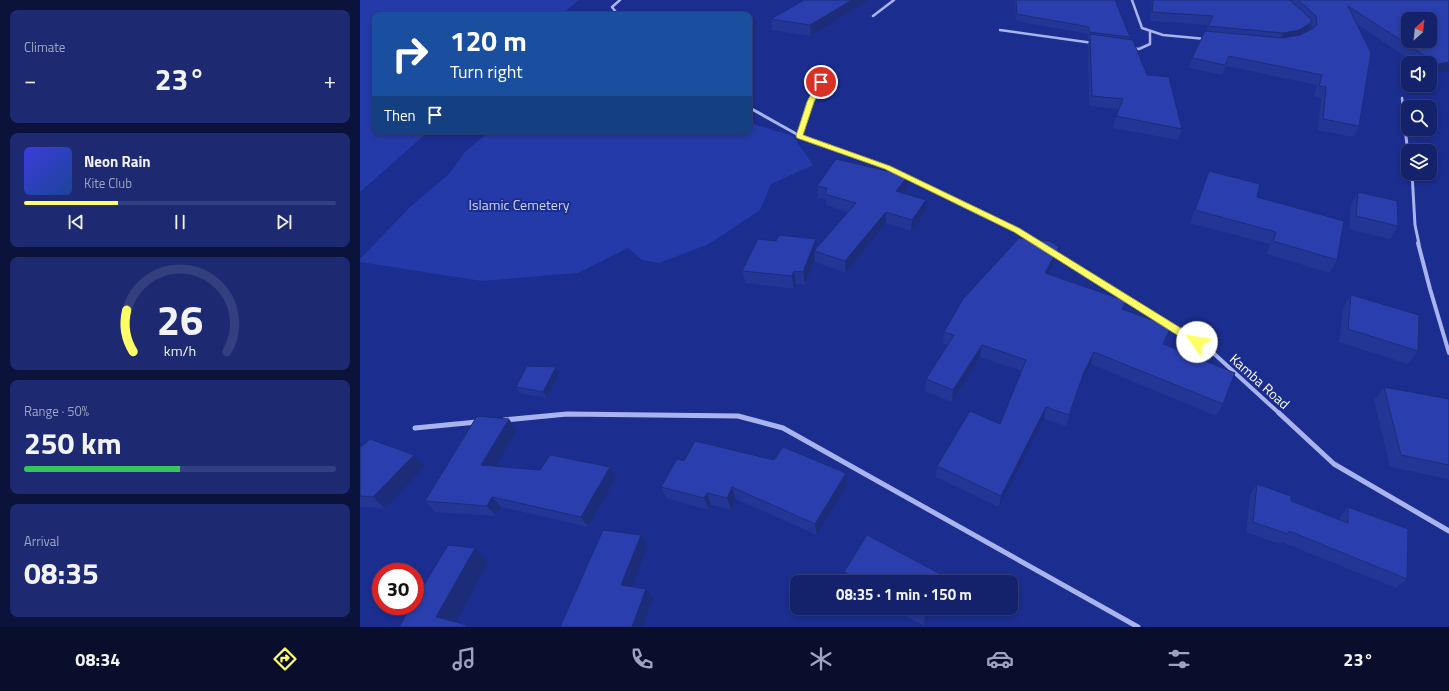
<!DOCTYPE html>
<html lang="en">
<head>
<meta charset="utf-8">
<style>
	body { margin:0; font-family:"Titillium Web",sans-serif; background:#1d2a71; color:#f1f3f6; height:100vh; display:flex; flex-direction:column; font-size:15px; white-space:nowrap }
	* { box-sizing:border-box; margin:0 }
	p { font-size:13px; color:#9da4c1 }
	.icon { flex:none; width:22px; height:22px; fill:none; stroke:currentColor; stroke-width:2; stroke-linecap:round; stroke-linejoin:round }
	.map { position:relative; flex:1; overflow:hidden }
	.sheet { display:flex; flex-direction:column; gap:10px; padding:10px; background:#0b133b; width:360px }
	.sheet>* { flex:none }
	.hud { position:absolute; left:12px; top:12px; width:380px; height:122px; border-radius:8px; box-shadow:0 2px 6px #0003,0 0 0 1px #333f7e; background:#1a4fa0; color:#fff; overflow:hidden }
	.needle { width:26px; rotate:27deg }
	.fabs { position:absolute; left:1041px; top:12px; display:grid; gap:8px }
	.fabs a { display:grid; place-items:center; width:36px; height:36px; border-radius:8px; background:#14226b; box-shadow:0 2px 6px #0003,0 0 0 1px #333f7e; font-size:20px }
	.speed { position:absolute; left:12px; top:563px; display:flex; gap:8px; font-size:20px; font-weight:700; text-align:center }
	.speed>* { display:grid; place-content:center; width:52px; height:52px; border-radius:50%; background:#14226b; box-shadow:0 2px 6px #0003,0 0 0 1px #333f7e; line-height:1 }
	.speed .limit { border:6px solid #d22; background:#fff; color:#111 }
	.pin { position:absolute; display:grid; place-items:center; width:34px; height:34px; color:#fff; margin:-17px; border:2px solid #fff; border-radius:50%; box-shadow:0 1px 4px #0007 }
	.me { position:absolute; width:44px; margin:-22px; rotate:302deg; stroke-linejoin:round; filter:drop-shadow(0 0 3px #0008) }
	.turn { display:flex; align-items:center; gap:14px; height:84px; padding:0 12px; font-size:18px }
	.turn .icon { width:52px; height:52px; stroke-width:2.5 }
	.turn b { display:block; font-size:28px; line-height:34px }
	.then { display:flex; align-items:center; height:38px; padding:0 12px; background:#0003; gap:8px; font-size:15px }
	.big { font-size:30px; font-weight:700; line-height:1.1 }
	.sheet .card { flex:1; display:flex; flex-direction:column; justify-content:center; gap:6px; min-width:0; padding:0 14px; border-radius:8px; background:#1d2a71 }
	.sheet .dial { align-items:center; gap:0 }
	.dial svg { height:104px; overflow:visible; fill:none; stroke:#333f7e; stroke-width:7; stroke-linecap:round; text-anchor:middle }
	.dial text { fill:#f1f3f6; stroke:none }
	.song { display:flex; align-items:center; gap:12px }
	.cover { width:48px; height:48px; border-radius:6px; background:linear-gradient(135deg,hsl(240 70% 55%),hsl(220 70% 35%)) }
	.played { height:4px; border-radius:2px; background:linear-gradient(90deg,#fffe66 30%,#333f7e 30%) }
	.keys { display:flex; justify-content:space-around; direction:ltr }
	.heat { display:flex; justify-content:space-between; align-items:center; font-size:22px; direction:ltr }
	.charge { height:6px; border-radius:3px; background:linear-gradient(90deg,#34c759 50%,#333f7e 0) }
	.trip { position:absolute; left:430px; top:575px; width:228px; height:40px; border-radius:8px; background:#14226b; box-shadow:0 2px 6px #0003,0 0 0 1px #333f7e; font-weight:700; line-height:40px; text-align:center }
	.dock { display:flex; height:64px; justify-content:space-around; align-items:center; background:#080e2b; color:#9da4c1 }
	.dock .icon { width:28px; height:28px }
	.dock .active { color:#fffe66 }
	.dock b { font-size:18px; color:#f1f3f6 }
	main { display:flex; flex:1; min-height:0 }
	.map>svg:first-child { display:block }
</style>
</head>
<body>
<main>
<section class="sheet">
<div class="card"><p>Climate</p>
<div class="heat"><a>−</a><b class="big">23°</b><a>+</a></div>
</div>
<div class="card">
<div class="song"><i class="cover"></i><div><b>Neon Rain</b><p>Kite Club</p></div></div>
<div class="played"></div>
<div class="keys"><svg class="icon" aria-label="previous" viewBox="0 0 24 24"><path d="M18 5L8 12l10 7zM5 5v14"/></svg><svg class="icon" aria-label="pause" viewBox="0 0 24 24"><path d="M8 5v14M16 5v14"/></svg><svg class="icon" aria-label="next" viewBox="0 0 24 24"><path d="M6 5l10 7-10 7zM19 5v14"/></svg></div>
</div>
<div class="card dial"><svg viewBox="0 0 100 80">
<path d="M14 69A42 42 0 1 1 86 69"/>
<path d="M14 69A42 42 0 0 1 9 37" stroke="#fffe66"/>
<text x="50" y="56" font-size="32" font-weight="700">26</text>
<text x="50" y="72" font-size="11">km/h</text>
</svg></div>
<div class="card"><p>Range · 50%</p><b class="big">250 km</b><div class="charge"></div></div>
<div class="card"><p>Arrival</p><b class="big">08:35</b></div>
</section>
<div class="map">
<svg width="1089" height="627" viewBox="0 0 1089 627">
	<rect width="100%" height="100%" fill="#1b2d8f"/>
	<path fill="#243aa8" d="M0 0H219L201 15H15V131H69L0 192Z
		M389 120 396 125 433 136 453 165 411 184 400 210 349 244 299 263 282 260 268 248 218 273 122 281 0 262V259L51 206 89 174 105 152 130 131H389Z"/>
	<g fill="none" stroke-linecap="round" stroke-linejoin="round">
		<path stroke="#a9b4ee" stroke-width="2.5" d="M772 0 782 28 803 35 846 39
			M258 15 252 7 260 0
			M513 16 534 0
			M640 30 733 43
			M772 48 779 49 790 44V32
			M1042 98 1043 109
			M389 107 392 109
			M448 109 461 82"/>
		<path stroke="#a9b4ee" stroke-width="3" d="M390 108 440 136 527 168 657 230 676 242
			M1043 108 1048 155
			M440 136 448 108
			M1052 173 1055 225 1059 244"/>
		<path stroke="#a9b4ee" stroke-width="4" d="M1058 243 1070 289 1089 353
			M694 253 850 350 920 414
			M206 414H216"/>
		<path stroke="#a9b4ee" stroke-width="5" d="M919 413 974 464 1089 531
			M144 420 207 414 378 416 423 428 778 627
			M55 428 117 422"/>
	</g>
	<path fill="#243695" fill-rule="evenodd" d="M444 0H509L451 36 412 30 411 19Z
		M655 0H755L770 37V40L787 75 822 129 818 140 753 128 756 116 759 109 729 106 728 45 729 39H728V34L656 21Z
		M792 0H1089V71L1072 74 1070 73V63H1055L997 24 999 126 993 137 958 130 961 98 954 96 957 85 866 66 862 75 829 68 832 58 846 32 848 25 790 21ZM951 24 952 26V29L948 31Z
		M849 171 897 197 977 260 970 273 907 254 910 244 830 223Z
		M457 186 548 187 543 193 566 200V211L551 231 526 223 486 273 455 262V258L445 285 436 284 434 289 385 283 382 271 457 248 488 212 466 205V199L458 198Z
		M998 192 1038 226 1030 239 989 229 991 204Z
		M696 258 688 274 763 309 807 339 804 344 863 404 856 416 731 364 720 384 706 426 684 419 639 507 576 477 577 466 640 424 662 371 620 357 592 402 565 391 566 379 588 345 583 343 584 332Z
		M991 295 1058 351 1048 364 979 342 983 308Z
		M199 374 187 398 160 393 156 387Z
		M1024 387 1089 399V479L1030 467 1014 400Z
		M157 430 135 466 180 470 250 467 256 478 228 527 141 507 136 516 75 512 65 501Z
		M0 448 65 467 25 508 0 507Z
		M414 460 486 473 487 485 457 535 376 499 371 510 351 505 349 510 306 498 301 487 324 461Z
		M897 484 931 501 979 520 980 517 988 507 1047 579 1036 588 922 542 920 544 886 532 890 495Z
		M484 572 585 582H486Z
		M532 608H574L564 626Z"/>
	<path fill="#1d2c79" d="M492 0H509L451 36 450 25Z
		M951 23 947 33 919 42 923 33Z
		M1089 62V71L1072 74 1078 64Z
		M548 176V187L537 203 536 191Z
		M566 200V211L551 231 552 220Z
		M526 212V223L486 273 485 261Z
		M456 239 457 252 454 251 455 258 445 285 443 272Z
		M699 247 696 258 683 285 685 273Z
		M434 271 436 284 434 289 432 276Z
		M622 345 620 357 592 402 593 390Z
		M734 352 731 364 720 384 706 426 724 372Z
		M196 367 199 374 187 398 183 392Z
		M686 407 684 419 639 507 641 496Z
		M149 419 157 430 130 476 121 465Z
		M54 455 65 467 25 508 13 497Z
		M250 467 256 478 228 527 221 517Z
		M486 473 487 485 457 535 455 524Z
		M372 487 376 499 371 510 367 498Z
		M347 493 351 505 349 510 344 498Z
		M132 497 141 507 136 516 127 506Z
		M281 535 288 546 268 596 261 585Z
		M115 548 128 562 94 627 76 617Z
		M286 589 293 599 282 627H272Z
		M569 608H574L564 626 565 616Z"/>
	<path fill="#2a3fad" stroke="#1d2c79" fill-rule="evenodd" d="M444 0H492L450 25 411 19Z
		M656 0H755L770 37 729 32V27L657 14Z
		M793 0H930L951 19V23L939 30 923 33 848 26 853 16 792 12Z
		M938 0H1089V62L1078 64 988 6 1011 53 999 126 963 119 966 87 959 86 962 75 869 56 865 65 832 58 845 31 923 38 940 35 952 29 957 25 956 16ZM1048 19H1070V41H1048Z
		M730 34 773 40 787 75 809 77 822 129 756 116 763 99 732 96Z
		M476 159 548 176 536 191 566 200 552 220 526 212 485 261 454 251 496 203 465 194 467 188 457 186Z
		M849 171 900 184 897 197 984 221 977 260 913 241 916 232 835 210Z
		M998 192 1037 201 1038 226 996 216Z
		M419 235 456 239 443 272 434 271 432 276 382 271 398 239 416 241Z
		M659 238 690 241 699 247 685 273 766 301 762 309 811 327 803 344 875 373 863 404 734 352 724 372 709 415 686 407 641 496 577 466 610 411 640 424 666 360 622 345 593 390 566 379 594 335 584 332 603 299Z
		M991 295 1059 315 1058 351 988 329Z
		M167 366 196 367 183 392 156 387Z
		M1024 387 1089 399V465L1041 455Z
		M117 416 149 419 121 465 180 470 190 455 250 467 221 517 132 497 127 506 65 501Z
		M10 439 54 455 13 497 0 496V448Z
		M335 441 414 460 423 447 486 473 455 524 372 487 367 498 347 493 344 498 301 487 317 459 324 461Z
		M897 484 931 496V501L988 523V507L1048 529 1047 579 929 531 928 534 893 522Z
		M243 530 281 535 261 585 286 589 272 627H200Z
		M507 535 586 577 583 582H503L484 572Z
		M88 545 115 548 76 617 107 625 105 627H39L51 606H55V600Z
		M550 608H569L565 616Z"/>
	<path fill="#fffe66" stroke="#a6a542" d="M461 80 464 82 454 102 443 135 530 166 659 228 840 340 841 342 840 345H833L654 232 525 169 437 138 436 136 447 102 457 82Z"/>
	<g text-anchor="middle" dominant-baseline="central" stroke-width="4" stroke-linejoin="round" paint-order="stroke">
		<g font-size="14" fill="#cfd6fa" stroke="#1b2d8f">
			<text x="159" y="204">Islamic Cemetery</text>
		</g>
		<g font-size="14" fill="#fff" stroke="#1b2d8f">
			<text transform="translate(900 381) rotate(42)">Kamba Road</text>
		</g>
	</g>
</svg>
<div class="fabs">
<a><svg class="needle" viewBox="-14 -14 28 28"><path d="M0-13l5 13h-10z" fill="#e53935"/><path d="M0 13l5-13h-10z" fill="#9da4c1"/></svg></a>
<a><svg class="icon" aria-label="sound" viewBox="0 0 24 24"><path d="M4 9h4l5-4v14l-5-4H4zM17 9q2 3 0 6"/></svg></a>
<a><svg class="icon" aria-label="search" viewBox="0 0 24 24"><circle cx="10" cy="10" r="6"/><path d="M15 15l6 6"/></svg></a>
<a><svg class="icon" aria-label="layers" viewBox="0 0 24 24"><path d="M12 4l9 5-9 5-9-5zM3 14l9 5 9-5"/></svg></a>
</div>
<div class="speed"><div class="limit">30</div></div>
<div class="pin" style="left:461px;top:82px;background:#d93025"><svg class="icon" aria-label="arrive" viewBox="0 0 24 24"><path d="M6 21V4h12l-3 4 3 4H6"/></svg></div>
<svg class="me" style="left:837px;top:342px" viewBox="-20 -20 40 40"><circle r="19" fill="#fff"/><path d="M0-13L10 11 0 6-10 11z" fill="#fffe66"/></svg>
<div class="trip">08:35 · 1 min · 150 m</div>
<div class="hud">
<div class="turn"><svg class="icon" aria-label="right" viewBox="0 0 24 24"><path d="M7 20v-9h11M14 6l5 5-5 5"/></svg><div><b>120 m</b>Turn right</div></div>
<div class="then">Then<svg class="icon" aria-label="arrive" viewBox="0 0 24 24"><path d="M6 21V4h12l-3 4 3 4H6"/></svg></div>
</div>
</div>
</main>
<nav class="dock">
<b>08:34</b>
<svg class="icon active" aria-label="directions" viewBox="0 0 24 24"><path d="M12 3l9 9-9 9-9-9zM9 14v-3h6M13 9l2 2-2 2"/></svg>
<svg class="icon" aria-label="music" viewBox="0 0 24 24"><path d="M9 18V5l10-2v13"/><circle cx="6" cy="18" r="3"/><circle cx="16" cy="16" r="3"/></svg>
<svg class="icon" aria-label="phone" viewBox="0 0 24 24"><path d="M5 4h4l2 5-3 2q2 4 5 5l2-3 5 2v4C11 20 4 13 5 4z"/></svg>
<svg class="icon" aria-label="climate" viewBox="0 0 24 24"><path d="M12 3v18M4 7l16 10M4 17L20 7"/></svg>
<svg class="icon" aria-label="car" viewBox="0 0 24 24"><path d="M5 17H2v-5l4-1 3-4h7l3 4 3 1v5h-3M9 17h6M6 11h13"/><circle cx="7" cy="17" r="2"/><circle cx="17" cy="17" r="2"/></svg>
<svg class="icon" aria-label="filters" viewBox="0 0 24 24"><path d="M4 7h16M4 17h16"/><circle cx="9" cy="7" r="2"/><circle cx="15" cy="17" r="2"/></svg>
<b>23°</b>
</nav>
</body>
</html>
